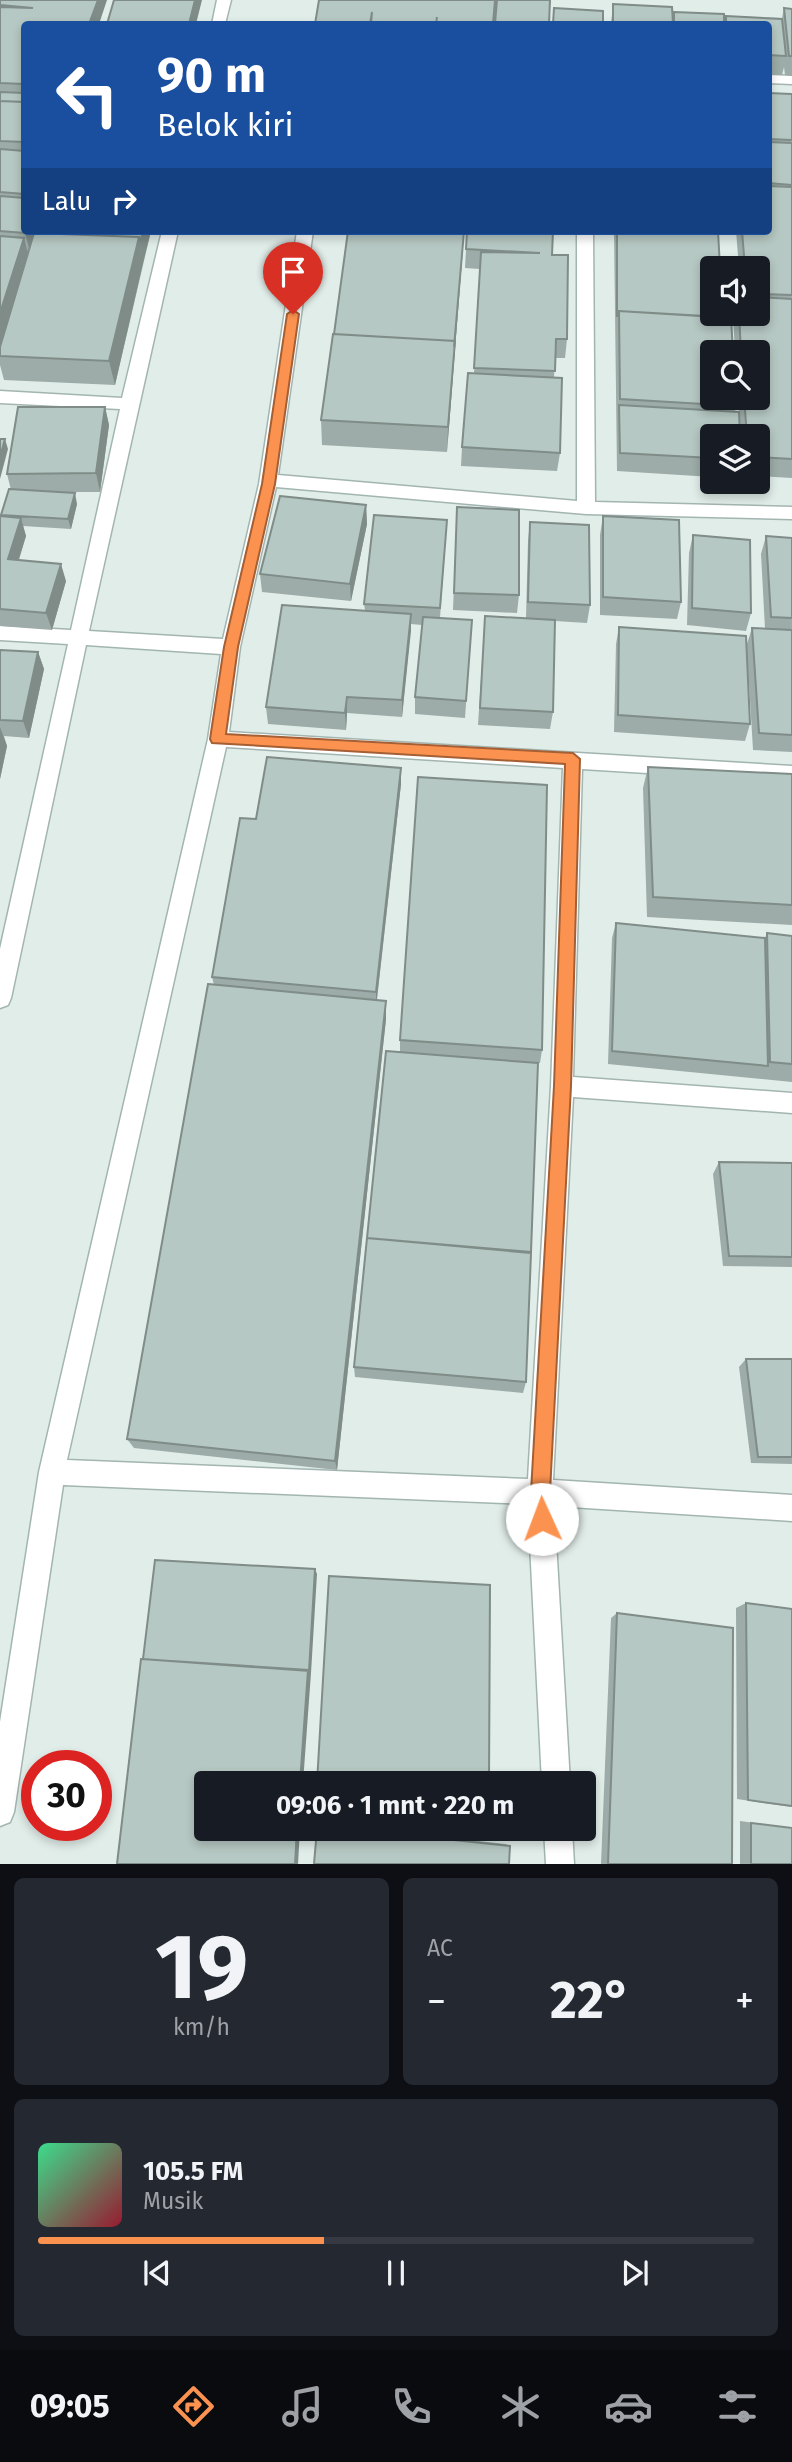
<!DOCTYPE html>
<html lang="id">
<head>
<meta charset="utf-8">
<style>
	body { margin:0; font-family:"Fira Sans",sans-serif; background:#242831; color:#f1f3f6; height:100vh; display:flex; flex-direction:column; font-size:26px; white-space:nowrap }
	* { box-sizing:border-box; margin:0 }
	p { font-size:23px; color:#9ea1a6 }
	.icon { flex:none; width:38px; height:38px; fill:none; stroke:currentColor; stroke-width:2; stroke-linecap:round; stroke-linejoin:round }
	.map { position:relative; height:1864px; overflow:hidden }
	.sheet { display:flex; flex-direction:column; gap:14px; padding:14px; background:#0d0f14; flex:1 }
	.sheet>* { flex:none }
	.banner { position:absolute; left:21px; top:21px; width:751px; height:214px; border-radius:7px; box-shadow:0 4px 10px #0003; background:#1a4fa0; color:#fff; overflow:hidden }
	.buttons { position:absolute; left:700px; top:256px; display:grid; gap:14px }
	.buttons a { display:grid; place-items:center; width:70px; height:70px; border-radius:7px; background:#171b24; box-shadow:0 4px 10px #0003; font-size:35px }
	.speed { position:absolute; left:21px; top:1750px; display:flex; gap:14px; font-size:35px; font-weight:700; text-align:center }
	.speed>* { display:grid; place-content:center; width:91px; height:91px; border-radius:50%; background:#171b24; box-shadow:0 4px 10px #0003; line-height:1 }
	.speed .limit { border:10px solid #d22; background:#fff; color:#111 }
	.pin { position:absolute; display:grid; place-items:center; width:60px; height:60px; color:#fff; margin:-72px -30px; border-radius:50% 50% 50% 0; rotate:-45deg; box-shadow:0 0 7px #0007 }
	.pin .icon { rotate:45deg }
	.me { position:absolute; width:77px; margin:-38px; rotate:358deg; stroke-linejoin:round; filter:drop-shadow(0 0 5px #0008) }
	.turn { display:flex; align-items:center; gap:24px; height:147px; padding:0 21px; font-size:32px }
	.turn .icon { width:91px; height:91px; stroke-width:2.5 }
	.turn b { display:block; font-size:49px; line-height:60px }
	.then { display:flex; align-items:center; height:66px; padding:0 21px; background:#0003; gap:14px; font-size:26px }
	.big { font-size:52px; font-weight:700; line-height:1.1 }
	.sheet .tile { flex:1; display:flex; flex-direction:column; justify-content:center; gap:10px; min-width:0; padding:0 24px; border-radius:10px; background:#242831 }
	.sheet .dial { align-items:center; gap:0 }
	.dial b { font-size:91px; line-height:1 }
	.song { display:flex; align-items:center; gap:21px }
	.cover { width:84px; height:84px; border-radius:10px; background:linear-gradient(135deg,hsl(150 70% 55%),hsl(350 70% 35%)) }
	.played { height:7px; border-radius:4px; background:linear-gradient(90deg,#fc9250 40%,#363941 40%) }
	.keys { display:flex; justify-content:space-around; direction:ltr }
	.heat { display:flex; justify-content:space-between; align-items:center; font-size:38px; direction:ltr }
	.sheet .tiles { flex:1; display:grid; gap:14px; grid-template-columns:1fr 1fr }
	.tile:last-child { grid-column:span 2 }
	.trip { position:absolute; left:194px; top:1771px; width:402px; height:70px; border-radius:7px; background:#171b24; box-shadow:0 4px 10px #0003; font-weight:700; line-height:70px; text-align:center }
	.tabs { display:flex; height:112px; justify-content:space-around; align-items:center; background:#090b0e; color:#9ea1a6 }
	.tabs .icon { width:49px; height:49px }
	.tabs .active { color:#fc9250 }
	.tabs b { font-size:32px; color:#f1f3f6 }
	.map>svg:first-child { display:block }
</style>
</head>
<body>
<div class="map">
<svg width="792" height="1864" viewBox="0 0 792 1864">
	<rect width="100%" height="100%" fill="#e1ede9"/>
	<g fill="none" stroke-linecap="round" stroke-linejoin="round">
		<defs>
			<path id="minor" d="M217 0H231L225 24H212Z
				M768 75 792 76V84L768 83Z
				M162 231H178L89 631 223 639 259 484 297 231H313L278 475 577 501V231H593L595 502 792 507V519L586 514 276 487 240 647 229 732 792 766V782L582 769 573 1077 792 1093V1113L573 1097 553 1480 792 1495V1521L554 1506 570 1783H542L528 1504 63 1485 14 1812 10 1822 0 1826V1722L39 1472 208 739 221 654 86 645 11 998 8 1005 0 1008V949L68 644 0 640V626L71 630 120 409 0 403V391L122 398ZM226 747 563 768 551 1086 528 1479 67 1460Z
				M544 1829H572L574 1864H546Z"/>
		</defs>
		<use href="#minor" stroke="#a3b5b1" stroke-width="3"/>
		<use href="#minor" fill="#fff" fill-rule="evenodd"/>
	</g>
	<path fill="#9daca8" d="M0 0H107L24 24V231H151L115 385 4 380 0 365Z
		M613 4 673 21 674 12 724 24 726 16 782 18 784 8 792 9V76L785 75 784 67 782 75H768V24H611Z
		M768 93 792 94V478L758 476V436H741L738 397H758V352H735L733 316 734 313H758V268H739L736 231H768Z
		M467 231 552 255 567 339 565 358H555L554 378 560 453 557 471 461 466 462 447 474 373 480 269 465 268Z
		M614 231H718L712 268 737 406 735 411 712 436V477L617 471Z
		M463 247 447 452 322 445 321 420 334 334Z
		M105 407 109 425 100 492H52L77 504 71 529 23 526 26 536 19 560 66 581 52 630 0 626V516L11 490 7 474Z
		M366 505 367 524 351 601 262 592 260 574Z
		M457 507 519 595 517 613 453 610Z
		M603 516 681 602 677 619 600 615V535Z
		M447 520 440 618 472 620 465 718 415 714V697L422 625 411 624 402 717 347 713 346 730 268 724 266 707 365 610 364 604Z
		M530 522 590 605 587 623 555 621 553 712 550 729 478 725 485 616 526 618 528 541Z
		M693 535 751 613 746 631 687 625 689 553Z
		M766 536 792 538V752L753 750 748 666 750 724 745 741 614 732 616 644 619 627 747 644 752 628 765 629 761 554Z
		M0 650 38 652 44 669 29 738 4 736 7 746 0 779Z
		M648 767 792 774V925L647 917 643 788Z
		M401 784 377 1000 386 1019 337 1470 134 1448 127 1439 214 985 212 977 256 819Z
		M616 923 765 938 767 933 792 936V1082L608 1064 612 938Z
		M400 1040 542 1050 540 1063 484 1059 531 1252 526 1382 523 1393 355 1377 354 1367 400 1052Z
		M719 1162 792 1163V1267L723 1266 713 1174Z
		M746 1359H792V1464L751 1463 739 1367Z
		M746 1603 792 1609V1807L737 1799 736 1608Z
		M617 1613 732 1864H601L611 1618Z
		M740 1821 792 1828V1864H740Z
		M317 1829H366L506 1844 510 1846Z"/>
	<path fill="#7f8c88" d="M98 0H107L99 24H89Z
		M195 0H202L196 24H189Z
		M26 231H38L30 252 25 233Z
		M143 231H151L143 263 140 243Z
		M464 231 463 247 447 452 448 427Z
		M139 237 143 263 115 385 109 361Z
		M24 238 29 257 0 349V313Z
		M105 407 109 425 100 492 96 473Z
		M5 439 8 449 0 479V457Z
		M75 493 77 504 71 529 68 519Z
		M366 505 367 524 351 601 350 584Z
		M21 518 26 536 13 577 8 559Z
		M61 564 66 581 52 630 46 613Z
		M411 614V631L402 717V700Z
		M38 652 44 669 29 738 23 721Z
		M347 697V713L346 730 345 713Z
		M0 727 7 746 0 779Z
		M401 768V784L376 1006V992Z
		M386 1001V1019L337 1470 335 1461Z
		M315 1569 317 1574 311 1673 309 1671Z
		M308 1670 311 1673 303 1783H300Z
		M297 1829H300L298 1864H295Z"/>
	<path fill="#b6c8c3" stroke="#7f8c88" stroke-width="2" d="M0 0H98L89 24H24V84L0 83V7L33 8 0 5Z
		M114 0H195L189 24H107Z
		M319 0H495L493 24H436L437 17 436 24H371L372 12 370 24H315Z
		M497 0H550L549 24H495Z
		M613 4 672 7 673 24H613Z
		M554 8 603 11V24H553Z
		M784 8 792 9V56H789Z
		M674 12 724 14V24H674Z
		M726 16 782 19 786 56 768 55V24H726Z
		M0 92 24 93V102L0 101Z
		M768 93 792 94V140L768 139Z
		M0 101 24 102V142L0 141Z
		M768 142 792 143V185L768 183Z
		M0 149 24 151V194L0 192Z
		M768 186 792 187V295L758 294V268H745L742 231H768Z
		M0 196 24 198 25 233 0 231Z
		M38 231H143L140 243 139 237 37 233Z
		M348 231H464L454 347 455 341 334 334Z
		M467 231H553L552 255H568L567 339H556L555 371 474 368 481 252 540 253 466 249Z
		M617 231H718L720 268H712V313H723V317L619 311 618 316H617Z
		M34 233 139 237 109 361 0 356V347Z
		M0 236 24 238 0 313Z
		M758 297 792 299V459L758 457V436H747L744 397H758V352H741L739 313H758Z
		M619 311 731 318 733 352H712V397H736L737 406 620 399Z
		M333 334 455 341 448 427 321 420Z
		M468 373 562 378 560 453 462 447Z
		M619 405 739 412 740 436H712V458L620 453Z
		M18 407H105L96 473 7 474Z
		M0 439H5L0 457Z
		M9 489 75 493 68 519 1 515Z
		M280 496 366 505 350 584 260 574Z
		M457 507 519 510V595L454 593Z
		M374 515 447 520 440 608 364 604Z
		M0 516 21 518 8 559 61 564 46 613 0 609Z
		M603 516 679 520 681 602 603 597Z
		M530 522 589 525 590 605 528 602Z
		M693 535 750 540 751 613 692 608Z
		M766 536 792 538V618L771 617Z
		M282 605 411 614 402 700 347 697 345 713 266 707Z
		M485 616 555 620 553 712 480 708Z
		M423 617 472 620 466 701 415 697Z
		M619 627 746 636 750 724 618 715Z
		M752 628 792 630V735L759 733Z
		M0 650 38 652 23 721 0 720Z
		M267 757 401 768 376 992 212 977 240 818 256 819Z
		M648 767 792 774V905L653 897Z
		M418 777 547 785 542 1050 400 1040Z
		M616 923 765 938 768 1066 612 1051Z
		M767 933 792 936V1064L770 1062Z
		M208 984 386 1001 335 1461 127 1439Z
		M386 1051 538 1063 531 1252 367 1238Z
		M719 1162 792 1163V1257L729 1256Z
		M367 1238 531 1253 526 1382 354 1367Z
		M746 1359H792V1457H758Z
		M155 1560 315 1569 309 1671 143 1659Z
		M329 1576 490 1585 489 1783H317Z
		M746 1603 792 1609V1806L748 1800Z
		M617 1613 733 1628 732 1864H608Z
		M141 1659 308 1670 300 1783H206V1829H297L295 1864H117Z
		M751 1823 792 1828V1864H751Z
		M317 1829H350L510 1846 509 1864H314Z"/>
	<path fill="#fc9250" stroke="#a45f34" stroke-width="2" d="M293 310 299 314 275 484 238 647 226 734 573 753 580 759 571 1086 550 1492 552 1519 549 1526 542 1529 535 1526 531 1492 554 1086 565 764 212 743 210 739 224 647 262 484 287 314Z"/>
</svg>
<div class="buttons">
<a><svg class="icon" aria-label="sound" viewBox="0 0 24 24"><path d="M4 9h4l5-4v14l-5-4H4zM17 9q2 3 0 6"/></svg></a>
<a><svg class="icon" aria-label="search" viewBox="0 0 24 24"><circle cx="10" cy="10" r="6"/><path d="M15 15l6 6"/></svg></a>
<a><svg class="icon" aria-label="layers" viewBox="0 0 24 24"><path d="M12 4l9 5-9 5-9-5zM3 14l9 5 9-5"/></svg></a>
</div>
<div class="speed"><div class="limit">30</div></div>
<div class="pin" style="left:293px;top:314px;background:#d93025"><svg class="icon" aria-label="arrive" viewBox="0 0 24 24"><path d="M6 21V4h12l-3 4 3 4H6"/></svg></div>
<svg class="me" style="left:542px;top:1519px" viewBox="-20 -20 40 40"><circle r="19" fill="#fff"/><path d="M0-13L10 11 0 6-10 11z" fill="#fc9250"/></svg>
<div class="trip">09:06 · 1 mnt · 220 m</div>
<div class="banner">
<div class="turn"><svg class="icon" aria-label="left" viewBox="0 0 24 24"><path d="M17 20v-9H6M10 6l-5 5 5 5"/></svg><div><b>90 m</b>Belok kiri</div></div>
<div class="then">Lalu<svg class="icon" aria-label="right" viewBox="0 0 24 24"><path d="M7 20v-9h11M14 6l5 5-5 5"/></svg></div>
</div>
</div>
<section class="sheet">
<div class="tiles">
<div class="tile dial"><b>19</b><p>km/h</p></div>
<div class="tile"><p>AC</p>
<div class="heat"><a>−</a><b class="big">22°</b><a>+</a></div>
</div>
<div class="tile">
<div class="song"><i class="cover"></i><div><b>105.5 FM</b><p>Musik</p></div></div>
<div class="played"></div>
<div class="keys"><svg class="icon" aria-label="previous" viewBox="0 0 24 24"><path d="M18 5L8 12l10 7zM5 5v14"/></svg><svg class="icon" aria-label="pause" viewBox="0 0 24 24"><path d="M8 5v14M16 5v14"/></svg><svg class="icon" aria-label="next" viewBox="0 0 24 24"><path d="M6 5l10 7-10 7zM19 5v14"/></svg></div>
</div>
</div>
</section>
<nav class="tabs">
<b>09:05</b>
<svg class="icon active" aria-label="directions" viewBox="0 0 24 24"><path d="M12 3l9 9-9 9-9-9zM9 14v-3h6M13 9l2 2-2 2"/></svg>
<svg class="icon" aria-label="music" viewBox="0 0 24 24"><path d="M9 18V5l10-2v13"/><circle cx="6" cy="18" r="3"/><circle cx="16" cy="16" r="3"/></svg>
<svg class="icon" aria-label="phone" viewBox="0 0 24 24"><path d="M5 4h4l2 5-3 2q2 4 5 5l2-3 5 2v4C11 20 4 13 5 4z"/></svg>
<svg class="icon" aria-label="climate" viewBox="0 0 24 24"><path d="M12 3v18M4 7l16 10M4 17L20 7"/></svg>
<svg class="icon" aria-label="car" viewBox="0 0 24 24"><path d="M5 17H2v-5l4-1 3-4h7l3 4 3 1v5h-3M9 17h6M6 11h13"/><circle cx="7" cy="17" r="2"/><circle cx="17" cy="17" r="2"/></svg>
<svg class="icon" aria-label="filters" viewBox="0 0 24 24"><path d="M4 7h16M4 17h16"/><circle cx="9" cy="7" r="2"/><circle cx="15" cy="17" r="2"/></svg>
</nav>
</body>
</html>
